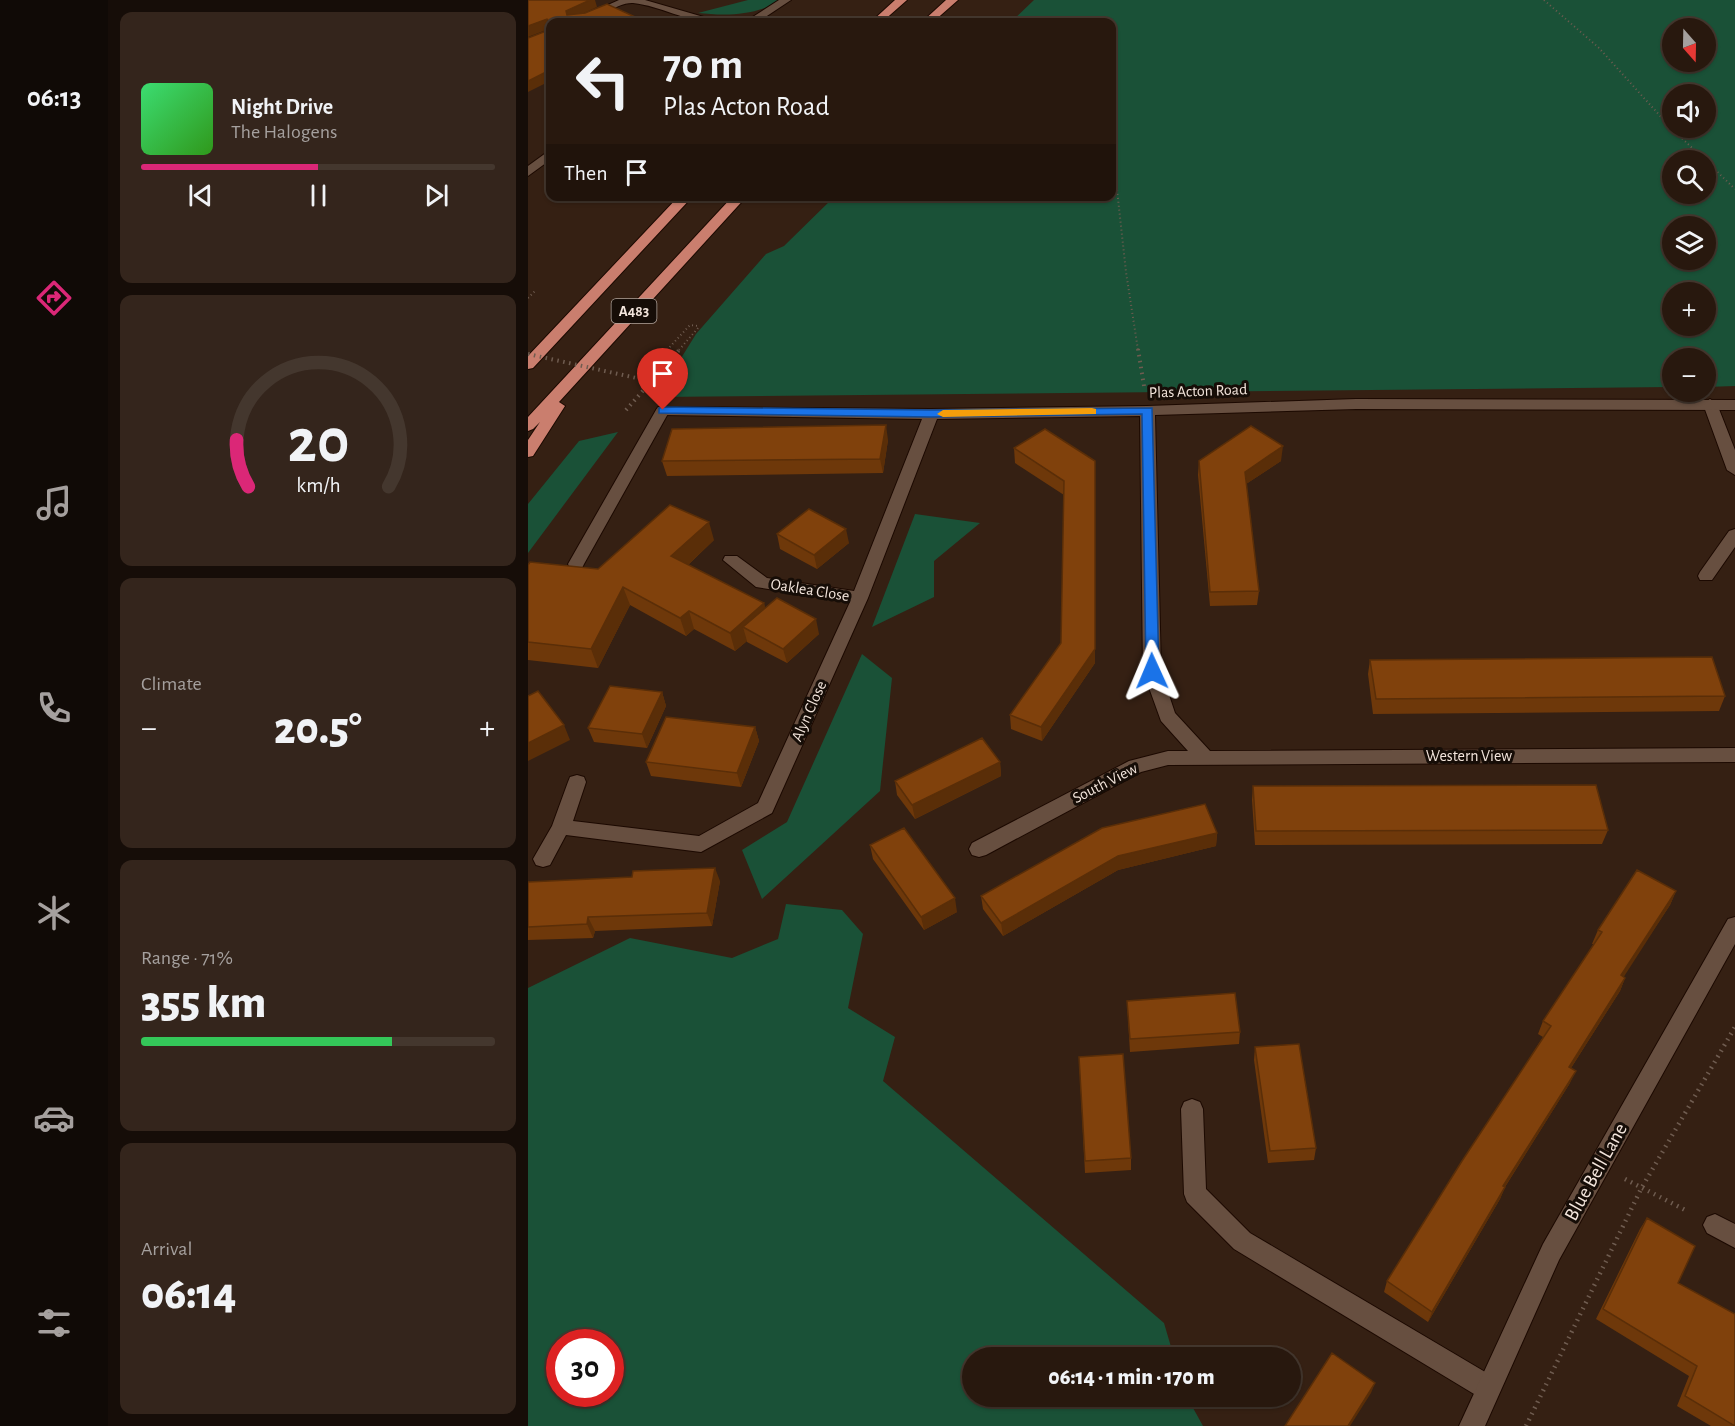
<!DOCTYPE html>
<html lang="en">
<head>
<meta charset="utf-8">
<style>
	body { margin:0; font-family:"Alegreya Sans",sans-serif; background:#34251c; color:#f1f3f6; height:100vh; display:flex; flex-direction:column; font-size:22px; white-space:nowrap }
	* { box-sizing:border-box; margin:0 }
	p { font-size:20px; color:#a5a09e }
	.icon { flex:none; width:33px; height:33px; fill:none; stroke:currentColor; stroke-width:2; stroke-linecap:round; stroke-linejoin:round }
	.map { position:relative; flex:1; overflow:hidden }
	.sheet { display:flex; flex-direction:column; gap:12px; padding:12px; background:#160d08; width:420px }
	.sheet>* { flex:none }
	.guide { position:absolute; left:18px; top:18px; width:570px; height:183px; border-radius:12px; box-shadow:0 2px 4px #0004,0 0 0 2px #44372e; background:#28180e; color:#f1f3f6; overflow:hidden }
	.needle { width:39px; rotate:160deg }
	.buttons { position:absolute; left:1134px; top:18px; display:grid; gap:12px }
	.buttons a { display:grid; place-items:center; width:54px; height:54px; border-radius:50%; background:#28180e; box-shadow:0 2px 4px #0004,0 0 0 2px #44372e; font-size:30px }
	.speed { position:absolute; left:18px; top:1329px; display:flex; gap:12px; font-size:30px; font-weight:700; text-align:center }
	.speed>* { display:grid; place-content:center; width:78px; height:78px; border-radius:50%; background:#28180e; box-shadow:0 2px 4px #0004,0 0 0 2px #44372e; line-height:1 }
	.speed .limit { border:9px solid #d22; background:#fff; color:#111 }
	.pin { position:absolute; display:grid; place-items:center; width:51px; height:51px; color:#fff; margin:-62px -26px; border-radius:50% 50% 50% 0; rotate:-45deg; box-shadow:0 0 6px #0007 }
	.pin .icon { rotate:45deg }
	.me { position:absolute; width:66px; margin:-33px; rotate:359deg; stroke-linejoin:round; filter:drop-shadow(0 0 4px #0008) }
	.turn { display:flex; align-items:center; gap:21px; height:126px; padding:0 18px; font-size:27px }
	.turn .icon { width:78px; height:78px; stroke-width:2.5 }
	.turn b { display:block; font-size:42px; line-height:51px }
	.then { display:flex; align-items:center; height:57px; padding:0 18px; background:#0003; gap:12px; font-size:22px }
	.big { font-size:45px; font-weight:800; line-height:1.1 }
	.sheet .tile { flex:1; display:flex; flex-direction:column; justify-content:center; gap:9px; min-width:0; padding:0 21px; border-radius:12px; background:#34251c }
	.sheet .dial { align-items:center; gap:0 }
	.dial svg { height:156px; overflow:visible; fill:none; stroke:#44372e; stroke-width:7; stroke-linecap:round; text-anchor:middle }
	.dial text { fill:#f1f3f6; stroke:none }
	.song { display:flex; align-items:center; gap:18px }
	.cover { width:72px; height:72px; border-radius:9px; background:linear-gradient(135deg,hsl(140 70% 55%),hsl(110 70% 35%)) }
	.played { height:6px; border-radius:3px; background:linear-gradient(90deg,#db2777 50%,#44372e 50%) }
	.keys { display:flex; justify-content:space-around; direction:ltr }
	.heat { display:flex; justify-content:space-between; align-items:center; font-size:33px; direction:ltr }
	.charge { height:9px; border-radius:4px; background:linear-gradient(90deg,#34c759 71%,#44372e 0) }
	.trip { position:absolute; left:434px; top:1347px; width:339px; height:60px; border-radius:30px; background:#28180e; box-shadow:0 2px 4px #0004,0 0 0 2px #44372e; font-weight:800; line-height:60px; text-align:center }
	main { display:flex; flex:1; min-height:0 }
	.tab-bar { display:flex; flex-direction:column; width:108px; justify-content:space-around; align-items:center; background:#100a06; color:#a5a09e }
	.tab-bar .icon { width:42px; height:42px }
	.tab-bar .on { color:#db2777 }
	.tab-bar b { font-size:27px; color:#f1f3f6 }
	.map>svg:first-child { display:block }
</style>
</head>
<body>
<main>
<nav class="tab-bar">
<b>06:13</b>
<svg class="icon on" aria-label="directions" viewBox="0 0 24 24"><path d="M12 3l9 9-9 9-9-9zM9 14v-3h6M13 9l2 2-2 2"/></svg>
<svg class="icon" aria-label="music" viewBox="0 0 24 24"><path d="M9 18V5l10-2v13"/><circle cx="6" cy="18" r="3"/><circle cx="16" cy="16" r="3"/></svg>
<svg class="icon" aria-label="phone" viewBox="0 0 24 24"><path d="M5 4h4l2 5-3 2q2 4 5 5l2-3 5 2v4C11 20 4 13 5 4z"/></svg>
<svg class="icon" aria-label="climate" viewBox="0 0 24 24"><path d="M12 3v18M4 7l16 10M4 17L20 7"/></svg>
<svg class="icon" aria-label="car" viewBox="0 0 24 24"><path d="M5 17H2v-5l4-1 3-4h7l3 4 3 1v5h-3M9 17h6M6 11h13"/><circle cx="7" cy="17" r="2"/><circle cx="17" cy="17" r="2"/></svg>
<svg class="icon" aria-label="filters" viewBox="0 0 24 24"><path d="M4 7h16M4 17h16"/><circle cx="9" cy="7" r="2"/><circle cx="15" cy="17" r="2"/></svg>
</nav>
<section class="sheet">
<div class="tile">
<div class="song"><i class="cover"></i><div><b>Night Drive</b><p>The Halogens</p></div></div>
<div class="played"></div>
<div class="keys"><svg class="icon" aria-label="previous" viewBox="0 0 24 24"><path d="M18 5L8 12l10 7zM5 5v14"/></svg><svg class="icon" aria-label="pause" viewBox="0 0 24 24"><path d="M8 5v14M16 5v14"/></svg><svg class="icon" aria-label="next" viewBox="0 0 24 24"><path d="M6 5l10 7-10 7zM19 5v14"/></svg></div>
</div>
<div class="tile dial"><svg viewBox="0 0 100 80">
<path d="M14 69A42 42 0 1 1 86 69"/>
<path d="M14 69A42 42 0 0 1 8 45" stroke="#db2777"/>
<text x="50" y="56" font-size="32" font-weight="700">20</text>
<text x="50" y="72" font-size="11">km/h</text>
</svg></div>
<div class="tile"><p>Climate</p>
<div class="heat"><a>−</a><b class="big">20.5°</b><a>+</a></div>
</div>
<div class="tile"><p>Range · 71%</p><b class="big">355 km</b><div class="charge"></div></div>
<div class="tile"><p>Arrival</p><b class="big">06:14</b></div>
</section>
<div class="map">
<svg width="1207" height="1426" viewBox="0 0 1207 1426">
	<rect width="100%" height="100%" fill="#352013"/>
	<path fill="#1a5137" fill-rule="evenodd" d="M220 0H253C228 16 198 16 170 13Z
		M506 0H1207V386L1178 387V358H1144V387L129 397 168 334 238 254 256 246 306 197 584 196V22H483ZM1144 28H1178V62H1144ZM1144 94H1178V128H1144ZM1178 160V194H1144V160ZM1144 226H1178V260H1144ZM1144 292H1178V326H1144Z
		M90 432 0 553V504L51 441Z
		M387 514 452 523 406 561V597L344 627Z
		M334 654 364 678 352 791 234 899 214 850 259 822Z
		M258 904 314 910 335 934 320 1008 367 1037 355 1081 636 1323 646 1357 444 1358V1396L659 1397 675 1426H0V988L102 938 204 958 250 939ZM32 1342H82V1394H32Z"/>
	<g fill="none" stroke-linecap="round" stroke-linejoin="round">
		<defs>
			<path id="service" d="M1182 399 1189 404 1207 450V475L1199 470 1175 404Z
				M135 405 142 410 56 564 54 568H42L40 564 128 410Z
				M1207 529V547L1184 580H1172L1170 576 1172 572 1201 531Z"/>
			<path id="minor" d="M91 0H117L193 22C162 25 135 6 105 3 87 2 66 25 42 22Z
				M828 399 1207 400V410L828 409 627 415 633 671 647 713 682 751 1207 748V762L640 765 613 772 458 855 451 857 444 855 441 849 444 843 601 761 640 751H660L633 721 615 671 612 416 409 419 340 598 244 813 173 852 38 835 22 865 15 867 8 865 5 859 24 826 40 782 42 777 49 775 56 777 58 782 45 821 171 836 230 803 322 602 228 587 195 560 197 556H209L239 578 326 591 394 419 135 415 130 413 128 410 130 407 403 409 619 406Z
				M664 1099 672 1102 675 1109 678 1189 722 1233 969 1379 972 1388 969 1397 960 1400 951 1397 706 1249 659 1202 656 1194 653 1109 656 1102Z
				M1187 1214 1207 1224V1248L1179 1233 1175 1225 1179 1217Z"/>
			<path id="tertiary" d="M251 0H263L230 22H217Z
				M22 150V160L0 176V166Z
				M1207 917V944L1031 1260 957 1426H931L1015 1244 1200 919Z"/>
			<path id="trunk" d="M367 0H379L354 22H343Z
				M418 0H430L405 22H394Z
				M151 196H165L5 368 0 369V356Z
				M205 196H219L31 402 37 406 5 456 0 457V440L12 422 5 429 0 431V417Z"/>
		</defs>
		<use href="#service" stroke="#1c0901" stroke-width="2"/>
		<use href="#minor" stroke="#1c0901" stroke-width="2"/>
		<use href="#tertiary" stroke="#1c0901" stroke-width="2"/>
		<use href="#trunk" stroke="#1c0901" stroke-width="2"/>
		<path stroke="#6f5c50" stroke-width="2" stroke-dasharray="1 3" stroke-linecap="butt" d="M1016 0 1071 48 1143 128 1177 160
			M1178 161 1207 189
			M586 162 598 272 610 350
			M0 298 7 291
			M139 350 162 325 170 326
			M151 350 171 327"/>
		<path stroke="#6f5c50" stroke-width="4" stroke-dasharray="1.5 4.5" stroke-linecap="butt" d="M610 349 616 386
			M113 379 140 349
			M98 410 152 349"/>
		<path stroke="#6f5c50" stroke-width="4.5" stroke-dasharray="1.5 5" stroke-linecap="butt" d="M1097 1179 1159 1211
			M998 1426 1113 1189 1207 1027"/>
		<use href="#service" fill="#674f40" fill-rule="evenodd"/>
		<use href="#minor" fill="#674f40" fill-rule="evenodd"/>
		<use href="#tertiary" fill="#674f40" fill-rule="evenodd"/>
		<use href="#trunk" fill="#ca7e6e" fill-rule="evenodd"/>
		<path stroke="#6f5c50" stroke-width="4" stroke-dasharray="1.5 4.5" stroke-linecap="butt" d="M0 354 113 379"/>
	</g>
	<path fill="#6e380a" d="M360 440 355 473 139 476 134 461Z
		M486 448 567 461V663L514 741 483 729 482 715 533 643 536 495 487 463Z
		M671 461H753L718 484 731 591 729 605 682 606 670 475Z
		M249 534 321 543 289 569 252 549Z
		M186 540 160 565 236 603 237 609 291 634 259 663 219 642V641L207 651 166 629 158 636 102 605 70 668 0 660V565L70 569Z
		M842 660 1197 696 1191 711 845 714 840 674Z
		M134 692 138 706 119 748 66 742 60 728Z
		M227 727 231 741 213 787 123 776 118 762Z
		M472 762 473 776 387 819 369 795 367 781Z
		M725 786 1080 830 1074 844 727 845 724 800Z
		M689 833 688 846 590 870 475 936 455 909 453 896Z
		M342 845 429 912 396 930 345 859Z
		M192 881 184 926 67 931 65 938 0 940V882Z
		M1148 891 1142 905 1095 976 1097 978 1092 991 1043 1068 1042 1083 977 1187 972 1199 900 1322 856 1292 859 1281 1015 1037 1010 1034 1015 1021 1066 944H1064L1070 930Z
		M599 1001 712 1032 711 1044 602 1052Z
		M727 1047 788 1148 786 1160 740 1163 726 1060Z
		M551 1057 603 1158V1170L557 1173Z
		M1119 1218 1150 1283 1207 1426H1183L1149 1406 1161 1376 1068 1319 1112 1229Z"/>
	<path fill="#5a2e08" d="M62 0H67L69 7 41 20 38 11Z
		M19 19 21 29 0 37V26Z
		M22 70V81L0 92V81Z
		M358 425 360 440 355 473 352 459Z
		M755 446 753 461 715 486 717 472Z
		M567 461V663L514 741 513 727 567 649Z
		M181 522 186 540 149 575 143 556Z
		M318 529 321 543 289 569 286 555Z
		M95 587 102 605 70 668 63 649Z
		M236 603 240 622 215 627 219 641 207 651 202 633Z
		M161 611 166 629 158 636 152 618Z
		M288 619 291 634 259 663 255 649Z
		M134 692 138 706 119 748 114 734Z
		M36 725 42 740 0 761V743Z
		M227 727 231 741 213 787 209 773Z
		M472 762 473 776 387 819 384 805Z
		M689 833 688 846 590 870 475 936 473 923 590 856Z
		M187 868 192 881 184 926 179 913Z
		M1148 891 1142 905 1088 989 1093 975Z
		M427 898 429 912 396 930 393 917Z
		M60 917 67 931 65 938 59 924Z
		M1097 978 1092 991 1036 1079 1041 1067Z
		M1048 1071 1042 1083 970 1198 975 1186Z
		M977 1187 972 1199 900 1322 904 1312Z
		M847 1383 843 1393 822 1426H820Z"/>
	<path fill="#80410c" stroke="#5a2e08" stroke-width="1.5" d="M0 0H62L38 11 39 15 57 13 79 4 118 22H22V70L0 81V38L21 30 22 22 19 19 0 26Z
		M358 425 352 459 134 461 144 429Z
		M723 426 755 446 717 472 731 591 682 592 671 461Z
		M517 429 567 461V649L513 727 482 715 533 643 536 481 486 448Z
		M142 505 181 522 143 556 236 603 202 633 161 611 152 618 95 587 63 649 0 642V565L2 562 70 569Z
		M281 509 318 529 286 555 249 534Z
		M249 598 288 619 255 649 215 627Z
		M1184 657 1197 696 848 699 842 660Z
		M82 686 134 692 114 734 60 728Z
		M10 691 36 725 0 743V696Z
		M138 717 227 727 209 773 118 762Z
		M454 738 472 762 384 805 367 781Z
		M1068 785 1080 830 728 831 725 786Z
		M677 804 689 833 590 856 473 923 453 896 574 828Z
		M376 828 427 898 393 917 342 845Z
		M187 868 179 913 60 917 59 924 0 927V882L104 877 105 871Z
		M1109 870 1148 891 1093 975 1097 978 1041 1067 1048 1071 975 1186 977 1187 904 1312 859 1281 934 1161 1023 1026 1015 1021 1074 932 1070 930Z
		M707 993 712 1032 602 1039 599 1001Z
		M771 1044 788 1148 742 1151 727 1047Z
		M595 1054 603 1158 557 1161 551 1057Z
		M1119 1218 1167 1246 1150 1283 1207 1314V1426L1157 1396 1169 1366 1075 1309Z
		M804 1353 847 1383 820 1426H757Z"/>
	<path fill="#1a73e8" stroke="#114b97" stroke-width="1.5" d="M135 407 403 410 624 408 631 671 624 676 618 671 614 414 403 417 131 413V408Z"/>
	<path fill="#f59e0b" d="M564 408 568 409V414L415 417 409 414 415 410Z"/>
	<g text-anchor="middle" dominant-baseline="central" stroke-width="6" stroke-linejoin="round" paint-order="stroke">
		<rect fill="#160d07" stroke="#b1a49c" stroke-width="1.5" x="83.5" y="299" width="45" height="24" rx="4.5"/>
		<g font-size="15" font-weight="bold" fill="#f3e5dc">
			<text x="106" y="311">A483</text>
		</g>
		<g font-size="16" fill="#f3e5dc" stroke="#160d07">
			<text transform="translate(670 391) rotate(-2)">Plas Acton Road</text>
			<text transform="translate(282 590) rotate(9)">Oaklea Close</text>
			<text transform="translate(281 711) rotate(-66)">Alyn Close</text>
			<text x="941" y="756">Western View</text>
			<text transform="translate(577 783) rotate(-27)">South View</text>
		</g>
		<g font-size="20" fill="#f3e5dc" stroke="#160d07">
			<text transform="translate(1068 1172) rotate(-61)">Blue Bell Lane</text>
		</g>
	</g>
</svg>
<div class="buttons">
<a><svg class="needle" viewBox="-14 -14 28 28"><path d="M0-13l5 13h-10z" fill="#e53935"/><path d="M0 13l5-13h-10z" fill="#a5a09e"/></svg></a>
<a><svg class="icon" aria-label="sound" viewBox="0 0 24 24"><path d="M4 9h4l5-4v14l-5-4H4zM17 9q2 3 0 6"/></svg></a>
<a><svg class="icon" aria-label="search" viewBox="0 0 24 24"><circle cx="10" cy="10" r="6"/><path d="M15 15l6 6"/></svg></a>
<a><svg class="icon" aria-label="layers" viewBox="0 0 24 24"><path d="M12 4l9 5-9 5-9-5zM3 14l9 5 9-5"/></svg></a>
<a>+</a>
<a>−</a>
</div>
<div class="speed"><div class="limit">30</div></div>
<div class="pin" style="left:135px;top:410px;background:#d93025"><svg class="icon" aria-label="arrive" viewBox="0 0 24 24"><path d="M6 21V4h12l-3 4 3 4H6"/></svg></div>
<svg class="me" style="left:624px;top:671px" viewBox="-20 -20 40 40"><path d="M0-17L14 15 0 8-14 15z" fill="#1a73e8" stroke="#fff" stroke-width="4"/></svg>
<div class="trip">06:14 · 1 min · 170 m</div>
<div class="guide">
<div class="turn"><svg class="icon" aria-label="left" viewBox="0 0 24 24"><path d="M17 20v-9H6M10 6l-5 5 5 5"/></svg><div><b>70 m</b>Plas Acton Road</div></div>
<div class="then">Then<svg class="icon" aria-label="arrive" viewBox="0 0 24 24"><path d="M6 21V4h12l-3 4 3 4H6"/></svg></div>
</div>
</div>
</main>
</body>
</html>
